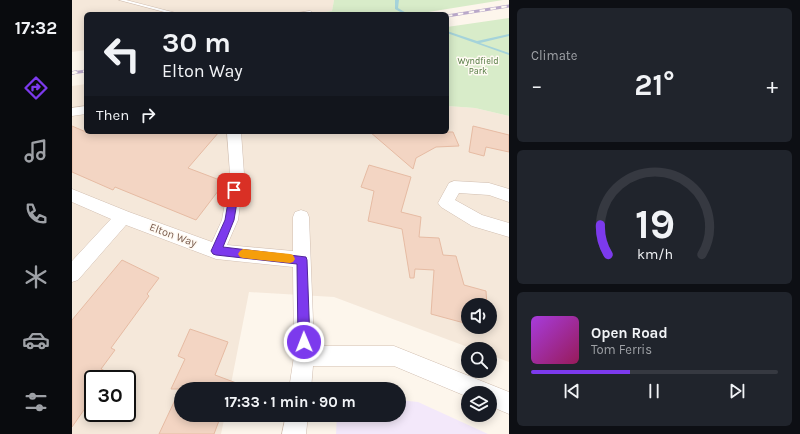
<!DOCTYPE html>
<html lang="en">
<head>
<meta charset="utf-8">
<style>
	body { margin:0; font-family:Karla,sans-serif; background:#20242c; color:#f1f3f6; height:100vh; display:flex; flex-direction:column; font-size:15px; white-space:nowrap }
	* { box-sizing:border-box; margin:0 }
	p { font-size:13px; color:#9ea1a6 }
	.icon { flex:none; width:22px; height:22px; fill:none; stroke:currentColor; stroke-width:2; stroke-linecap:round; stroke-linejoin:round }
	.map { position:relative; flex:1; overflow:hidden }
	.side { display:flex; flex-direction:column; gap:8px; padding:8px; background:#0d0f14; width:291px }
	.side>* { flex:none }
	.guide { position:absolute; left:12px; top:12px; width:365px; height:122px; border-radius:6px; box-shadow:0 2px 10px #0003; background:#171b24; color:#f1f3f6; overflow:hidden }
	.controls { position:absolute; left:389px; top:298px; display:grid; gap:8px }
	.controls a { display:grid; place-items:center; width:36px; height:36px; border-radius:50%; background:#171b24; box-shadow:0 2px 10px #0003; font-size:20px }
	.speed { position:absolute; left:12px; top:370px; display:flex; gap:8px; font-size:20px; font-weight:700; text-align:center }
	.speed>* { display:grid; place-content:center; width:52px; height:52px; border-radius:50%; background:#171b24; box-shadow:0 2px 10px #0003; line-height:1 }
	.speed .limit { border:2px solid #111; border-radius:6px; background:#fff; color:#111 }
	.pin { position:absolute; display:grid; place-items:center; width:34px; height:34px; color:#fff; margin:-17px; border-radius:8px; box-shadow:0 2px 6px #0006 }
	.me { position:absolute; width:44px; margin:-22px; rotate:359deg; stroke-linejoin:round; filter:drop-shadow(0 0 3px #0008) }
	.turn { display:flex; align-items:center; gap:14px; height:84px; padding:0 12px; font-size:18px }
	.turn .icon { width:52px; height:52px; stroke-width:2.5 }
	.turn b { display:block; font-size:28px; line-height:34px }
	.then { display:flex; align-items:center; height:38px; padding:0 12px; background:#0003; gap:8px; font-size:15px }
	.big { font-size:30px; font-weight:700; line-height:1.1 }
	.side .card { flex:1; display:flex; flex-direction:column; justify-content:center; gap:6px; min-width:0; padding:0 14px; border-radius:6px; background:#20242c }
	.side .dial { align-items:center; gap:0 }
	.dial svg { height:104px; overflow:visible; fill:none; stroke:#363941; stroke-width:7; stroke-linecap:round; text-anchor:middle }
	.dial text { fill:#f1f3f6; stroke:none }
	.song { display:flex; align-items:center; gap:12px }
	.cover { width:48px; height:48px; border-radius:6px; background:linear-gradient(135deg,hsl(280 70% 55%),hsl(330 70% 35%)) }
	.played { height:4px; border-radius:2px; background:linear-gradient(90deg,#7c3aed 40%,#363941 40%) }
	.keys { display:flex; justify-content:space-around; direction:ltr }
	.heat { display:flex; justify-content:space-between; align-items:center; font-size:22px; direction:ltr }
	.trip { position:absolute; left:102px; top:382px; width:232px; height:40px; border-radius:20px; background:#171b24; box-shadow:0 2px 10px #0003; font-weight:700; line-height:40px; text-align:center }
	main { display:flex; flex:1; min-height:0 }
	.menu { display:flex; flex-direction:column; width:72px; justify-content:space-around; align-items:center; background:#090b0e; color:#9ea1a6 }
	.menu .icon { width:28px; height:28px }
	.menu .selected { color:#7c3aed }
	.menu b { font-size:18px; color:#f1f3f6 }
	.map>svg:first-child { display:block }
</style>
</head>
<body>
<main>
<nav class="menu">
<b>17:32</b>
<svg class="icon selected" aria-label="directions" viewBox="0 0 24 24"><path d="M12 3l9 9-9 9-9-9zM9 14v-3h6M13 9l2 2-2 2"/></svg>
<svg class="icon" aria-label="music" viewBox="0 0 24 24"><path d="M9 18V5l10-2v13"/><circle cx="6" cy="18" r="3"/><circle cx="16" cy="16" r="3"/></svg>
<svg class="icon" aria-label="phone" viewBox="0 0 24 24"><path d="M5 4h4l2 5-3 2q2 4 5 5l2-3 5 2v4C11 20 4 13 5 4z"/></svg>
<svg class="icon" aria-label="climate" viewBox="0 0 24 24"><path d="M12 3v18M4 7l16 10M4 17L20 7"/></svg>
<svg class="icon" aria-label="car" viewBox="0 0 24 24"><path d="M5 17H2v-5l4-1 3-4h7l3 4 3 1v5h-3M9 17h6M6 11h13"/><circle cx="7" cy="17" r="2"/><circle cx="17" cy="17" r="2"/></svg>
<svg class="icon" aria-label="filters" viewBox="0 0 24 24"><path d="M4 7h16M4 17h16"/><circle cx="9" cy="7" r="2"/><circle cx="15" cy="17" r="2"/></svg>
</nav>
<div class="map">
<svg width="437" height="434" viewBox="0 0 437 434">
	<rect width="100%" height="100%" fill="#fdf6ec"/>
	<path fill="#f5e8da" fill-rule="evenodd" d="M0 0H262L260 11 240 14H14V50L0 52Z
		M14 84V132H375V106L403 108 437 116V362L418 355V349H401L262 297 177 292 158 389H109V415H153L149 434H0V86ZM396 305H418V327H396ZM21 379H55V413H21Z"/>
	<path fill="#f3e8fa" d="M327 400 346 402 416 434H264L265 415H327Z"/>
	<path fill="#d8ecc9" d="M262 0H431L344 14H240L260 11Z
		M437 18V116L403 108 375 106V27Z"/>
	<g fill="none" stroke-linecap="round" stroke-linejoin="round">
		<path fill="#a5d3da" fill-rule="evenodd" d="M323 0H327L326 8 336 14H332L323 9Z
			M375 31 405 41 437 34V36L408 43 437 53V55L375 33Z"/>
	</g>
	<path fill="#f3d5c3" stroke="#e6bba3" d="M0 126 14 132H147L116 168 153 182 124 220 43 187 41 190 0 172Z
		M401 126 437 135V152L414 147 412 156 397 152Z
		M298 132H381L387 146 364 147 344 158 341 169Z
		M297 165 339 177 329 212 349 217 347 237 367 238 371 255 384 256 392 285 414 291 415 305H396V324L359 314 362 270 343 269 342 278H338L330 229 296 221 302 191 289 187Z
		M50 260 87 278 75 294 77 296 39 348 43 350 29 369 33 371 28 379H21V397L0 427V320Z
		M118 329 156 342 143 375 175 387V389H99L113 359 106 356Z
		M103 400 109 402V415H140L148 418 142 434H87Z"/>
	<g fill="none" stroke-linecap="round" stroke-linejoin="round">
		<defs>
			<path id="service" d="M47 0H54L108 14H100Z
				M238 11 240 12V13L218 14Z"/>
			<path id="minor" d="M14 106V114L0 116V108Z
				M155 132H169L172 174 166 220 155 245 221 251V217L223 212 229 210 235 212 237 217 242 346H322L437 392V414L418 406V393H396V397L322 366H241L239 389H217L222 356 221 267 144 259 54 225 6 280 0 282V261L39 219 0 202V189L57 212 140 242 150 220 158 174Z
				M382 181 417 183 437 189V202L417 195 387 193 383 200 410 215 437 223V237L400 226 369 207 366 203 377 183Z
				M214 415H236L234 434H210Z"/>
		</defs>
		<use href="#service" stroke="#d1beb0" stroke-width="1"/>
		<use href="#minor" stroke="#d1beb0" stroke-width="1"/>
		<use href="#service" fill="#fff" fill-rule="evenodd"/>
		<use href="#minor" fill="#fff" fill-rule="evenodd"/>
		<defs>
			<path id="rail-far1" d="M375 16 437 6
				M0 73 14 71"/>
			<path id="rail" d="M0 73 4 72"/>
		</defs>
		<use href="#rail-far1" stroke="#b9a8c9" stroke-width="3"/>
		<use href="#rail" stroke="#b9a8c9" stroke-width="3.5"/>
		<use href="#rail-far1" stroke="#fffaf3" stroke-width="2" stroke-dasharray="5.5" stroke-linecap="butt"/>
		<use href="#rail" stroke="#fffaf3" stroke-width="2.5" stroke-dasharray="7" stroke-linecap="butt"/>
	</g>
	<path fill="#7c3aed" stroke="#51269a" d="M162 186 167 190 162 220 151 247 234 257 235 260 238 342 236 346 232 348 228 346 226 342 225 264 144 255 141 254 139 251 153 220 158 190Z"/>
	<path fill="#f59e0b" d="M171 249 218 254 221 255 223 259 221 262 218 263 171 258 168 257 166 254 168 251Z"/>
	<g text-anchor="middle" dominant-baseline="central" stroke-width="3" stroke-linejoin="round" paint-order="stroke">
		<g font-size="9" fill="#537a41" stroke="#fffaf3">
			<text x="406" y="61">Wyndfield<tspan x="406" dy="10">Park</tspan></text>
		</g>
		<g font-size="11" fill="#7a5c4d" stroke="#fffaf3">
			<text transform="translate(101 235) rotate(20)">Elton Way</text>
		</g>
	</g>
</svg>
<div class="controls">
<a><svg class="icon" aria-label="sound" viewBox="0 0 24 24"><path d="M4 9h4l5-4v14l-5-4H4zM17 9q2 3 0 6"/></svg></a>
<a><svg class="icon" aria-label="search" viewBox="0 0 24 24"><circle cx="10" cy="10" r="6"/><path d="M15 15l6 6"/></svg></a>
<a><svg class="icon" aria-label="layers" viewBox="0 0 24 24"><path d="M12 4l9 5-9 5-9-5zM3 14l9 5 9-5"/></svg></a>
</div>
<div class="speed"><div class="limit">30</div></div>
<div class="pin" style="left:162px;top:190px;background:#d93025"><svg class="icon" aria-label="arrive" viewBox="0 0 24 24"><path d="M6 21V4h12l-3 4 3 4H6"/></svg></div>
<svg class="me" style="left:232px;top:342px" viewBox="-20 -20 40 40"><circle r="17" fill="#7c3aed" stroke="#fff" stroke-width="3"/><path d="M0-11L8 9 0 5-8 9z" fill="#fff"/></svg>
<div class="trip">17:33 · 1 min · 90 m</div>
<div class="guide">
<div class="turn"><svg class="icon" aria-label="left" viewBox="0 0 24 24"><path d="M17 20v-9H6M10 6l-5 5 5 5"/></svg><div><b>30 m</b>Elton Way</div></div>
<div class="then">Then<svg class="icon" aria-label="right" viewBox="0 0 24 24"><path d="M7 20v-9h11M14 6l5 5-5 5"/></svg></div>
</div>
</div>
<section class="side">
<div class="card"><p>Climate</p>
<div class="heat"><a>−</a><b class="big">21°</b><a>+</a></div>
</div>
<div class="card dial"><svg viewBox="0 0 100 80">
<path d="M14 69A42 42 0 1 1 86 69"/>
<path d="M14 69A42 42 0 0 1 8 46" stroke="#7c3aed"/>
<text x="50" y="56" font-size="32" font-weight="700">19</text>
<text x="50" y="72" font-size="11">km/h</text>
</svg></div>
<div class="card">
<div class="song"><i class="cover"></i><div><b>Open Road</b><p>Tom Ferris</p></div></div>
<div class="played"></div>
<div class="keys"><svg class="icon" aria-label="previous" viewBox="0 0 24 24"><path d="M18 5L8 12l10 7zM5 5v14"/></svg><svg class="icon" aria-label="pause" viewBox="0 0 24 24"><path d="M8 5v14M16 5v14"/></svg><svg class="icon" aria-label="next" viewBox="0 0 24 24"><path d="M6 5l10 7-10 7zM19 5v14"/></svg></div>
</div>
</section>
</main>
</body>
</html>
